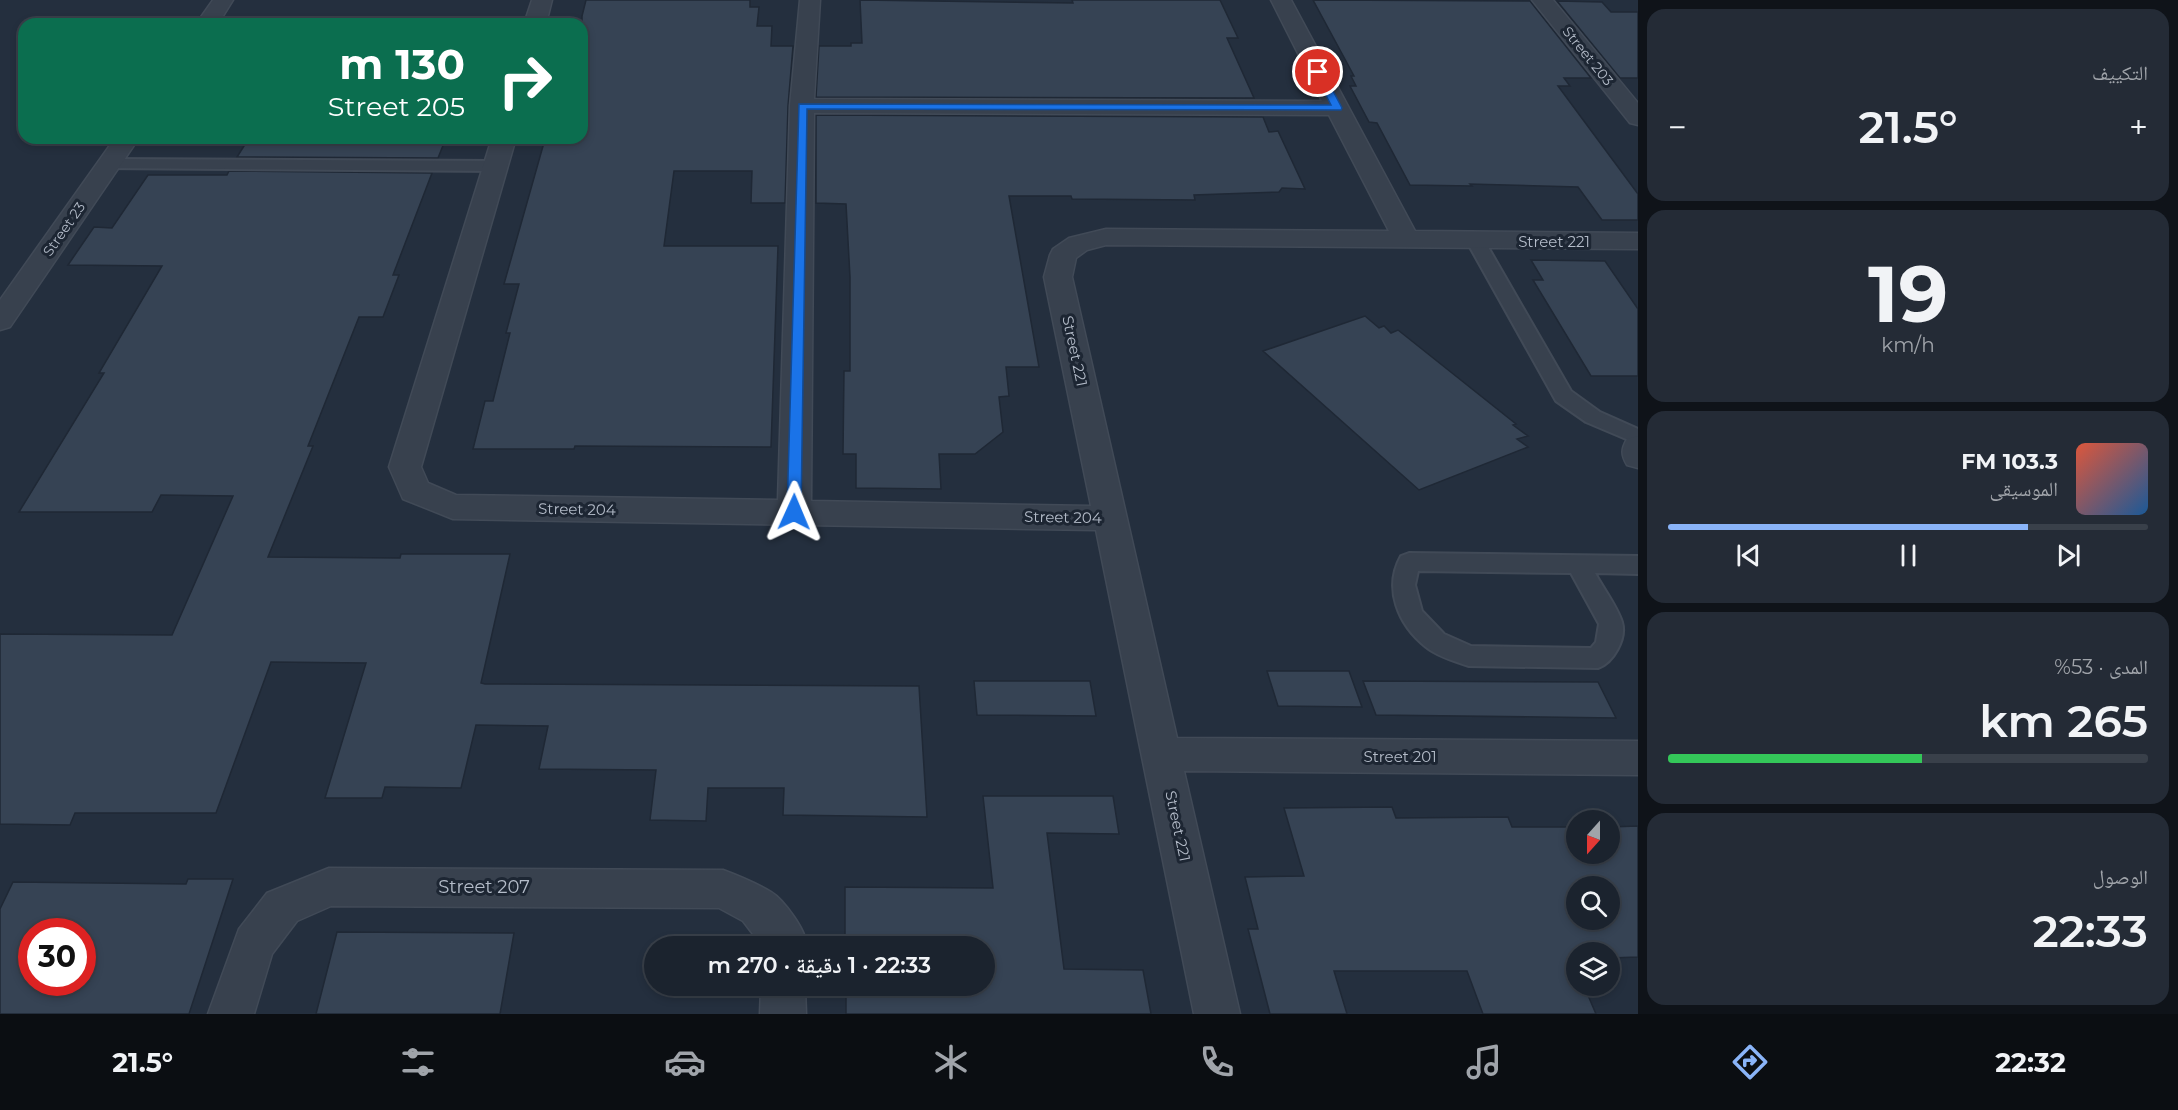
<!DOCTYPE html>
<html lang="ar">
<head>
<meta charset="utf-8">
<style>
	body { margin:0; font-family:Montserrat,"Noto Naskh Arabic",sans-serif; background:#242b36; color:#f1f3f6; direction:rtl; height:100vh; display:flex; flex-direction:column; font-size:22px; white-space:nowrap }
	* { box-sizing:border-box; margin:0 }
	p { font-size:20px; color:#a0a4aa }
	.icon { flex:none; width:33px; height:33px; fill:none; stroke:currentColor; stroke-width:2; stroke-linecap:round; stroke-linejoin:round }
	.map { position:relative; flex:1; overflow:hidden; direction:ltr }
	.details { display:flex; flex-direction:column; gap:9px; padding:9px; background:#0f1319; width:540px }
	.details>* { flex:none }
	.guide { position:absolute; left:18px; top:18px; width:570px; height:126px; border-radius:18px; box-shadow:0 3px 9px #0003,0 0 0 2px #39404a; direction:rtl; background:#0b6e4f; color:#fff; overflow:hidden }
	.needle { width:39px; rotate:201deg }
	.buttons { position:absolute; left:1566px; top:810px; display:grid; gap:12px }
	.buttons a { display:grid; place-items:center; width:54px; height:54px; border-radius:50%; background:#1b232e; box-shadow:0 3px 9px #0003,0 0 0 2px #39404a; font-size:30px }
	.speed { position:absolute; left:18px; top:918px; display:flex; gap:12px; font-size:30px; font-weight:700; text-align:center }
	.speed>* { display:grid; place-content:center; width:78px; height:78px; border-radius:50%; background:#1b232e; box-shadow:0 3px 9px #0003,0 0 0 2px #39404a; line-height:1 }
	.speed .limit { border:9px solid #d22; background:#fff; color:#111 }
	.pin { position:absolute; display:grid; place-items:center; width:51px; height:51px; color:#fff; margin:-26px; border:3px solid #fff; border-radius:50%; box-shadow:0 2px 6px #0007 }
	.me { position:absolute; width:66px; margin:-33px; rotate:1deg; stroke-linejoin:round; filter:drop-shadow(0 0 4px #0008) }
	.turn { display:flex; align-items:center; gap:21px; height:126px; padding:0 24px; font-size:27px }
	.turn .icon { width:78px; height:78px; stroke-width:2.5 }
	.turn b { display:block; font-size:42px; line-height:51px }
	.big { font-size:45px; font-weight:600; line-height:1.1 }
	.details .card { flex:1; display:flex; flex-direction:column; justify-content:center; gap:9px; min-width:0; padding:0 21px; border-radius:18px; background:#242b36 }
	.details .dial { align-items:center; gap:0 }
	.dial b { font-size:78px; line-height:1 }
	.song { display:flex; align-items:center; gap:18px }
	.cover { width:72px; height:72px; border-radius:9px; background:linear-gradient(135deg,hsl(10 70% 55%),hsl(210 70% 35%)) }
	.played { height:6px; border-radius:3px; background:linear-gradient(90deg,#8ab4f8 75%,#39404a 75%) }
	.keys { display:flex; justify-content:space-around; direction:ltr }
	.heat { display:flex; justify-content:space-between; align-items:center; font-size:33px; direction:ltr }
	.charge { height:9px; border-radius:4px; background:linear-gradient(90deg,#34c759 53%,#39404a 0) }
	.trip { position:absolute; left:644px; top:936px; width:351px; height:60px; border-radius:30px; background:#1b232e; box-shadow:0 3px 9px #0003,0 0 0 2px #39404a; font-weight:600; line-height:60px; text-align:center; direction:rtl }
	.menu { display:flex; height:96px; justify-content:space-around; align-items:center; background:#0b0e12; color:#a0a4aa }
	.menu .icon { width:42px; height:42px }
	.menu .current { color:#8ab4f8 }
	.menu b { font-size:27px; color:#f1f3f6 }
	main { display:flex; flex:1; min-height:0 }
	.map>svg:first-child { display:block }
</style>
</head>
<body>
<main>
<section class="details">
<div class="card"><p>التكييف</p>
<div class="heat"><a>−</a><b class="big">21.5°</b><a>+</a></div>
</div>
<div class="card dial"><b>19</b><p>km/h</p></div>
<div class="card">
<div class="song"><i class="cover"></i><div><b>103.3 FM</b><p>الموسيقى</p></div></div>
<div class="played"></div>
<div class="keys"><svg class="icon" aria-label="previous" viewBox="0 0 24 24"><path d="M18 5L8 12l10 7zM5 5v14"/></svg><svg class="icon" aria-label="pause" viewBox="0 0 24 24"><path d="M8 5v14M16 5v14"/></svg><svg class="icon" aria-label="next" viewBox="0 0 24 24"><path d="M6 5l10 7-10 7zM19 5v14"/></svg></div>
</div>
<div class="card"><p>المدى · 53%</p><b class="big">265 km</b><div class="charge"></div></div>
<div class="card"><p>الوصول</p><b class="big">22:33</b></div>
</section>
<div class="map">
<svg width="1638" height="1014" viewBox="0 0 1638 1014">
	<rect width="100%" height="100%" fill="#242f3e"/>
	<path fill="#364354" stroke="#1f2835" stroke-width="1.5" fill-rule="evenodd" d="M586 0H750V7H759L757 26H772L771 46H793L788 106 785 203H751L752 171H674L664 246H778L771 447 575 446 574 449H473L485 401H493L510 333H506L519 284H504L545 139H582V16Z
		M860 0 1073 3 1072 0H1220L1238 38H1227L1254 98 816 97 819 46H851V43H862Z
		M1313 0 1530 1 1591 78H1564L1570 86H1558L1638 194V220H1602L1578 187 1470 184 1472 186 1410 185 1377 123 1369 122 1350 86H1356L1351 76H1354Z
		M1557 1 1602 2 1611 12H1638V78H1620Z
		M816 115 1263 117 1269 132 1278 131 1305 189 1282 188 1279 192 1194 195 1195 200 1072 199 1071 196H1009L1039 367H1006L1009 396 999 397 1003 432 975 454H939L941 489 856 488V454H843L844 371H850V277L846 204 816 203Z
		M249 138H446L438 158 237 157Z
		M229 171 432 173 393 275H399L383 317H359L308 446H313L268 557 400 558 401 554H510L481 683 485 684 919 686 927 817 783 815 784 788H708L706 821 650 820 656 770 539 769 548 726 476 725 461 788 385 787 382 798H325L366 663 271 662 216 813H75L70 825 0 824V634L172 635 233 496 161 495 152 512H19L104 373H99L162 266 68 265 94 227 112 228 148 175H227Z
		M1531 260 1605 261 1638 309V376H1591L1533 280H1543Z
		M1365 316 1379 328 1384 326 1391 333 1398 330 1516 424 1513 425 1528 436 1517 439 1528 447 1419 490 1263 351Z
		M1267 671H1349L1362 707 1278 706Z
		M974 681H1090L1096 716 977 715Z
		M1363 681 1598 682 1616 718 1376 715Z
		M983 796H1113L1119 834 1047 833 1064 969 1143 970 1151 1014H846V986H984V946H845V887L993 888Z
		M1392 807 1396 818 1508 817 1512 827H1576V854H1610V827L1638 826V957L1610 958V952H1576V958H1572L1576 968V986H1584L1596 1014H1483L1467 971H1334L1347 1014H1270L1248 929H1258L1245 877 1304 876 1284 808ZM1576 886H1610V920H1576Z
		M188 879H233L189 1014H0V909L13 882 186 884ZM32 932H82V982H32Z
		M337 932 514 933 500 1014H316Z"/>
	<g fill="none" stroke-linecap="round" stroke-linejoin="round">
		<defs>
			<path id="lane" d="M109 159 496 161 502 162 504 166 502 170 496 171 103 168 101 164Z
				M1475 235 1481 236 1484 240 1571 391 1600 412 1638 429V444L1586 422 1556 401 1466 240 1469 236Z
				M1409 553 1638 556V574L1595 573C1603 588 1617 606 1622 622 1627 639 1613 663 1598 668L1469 666C1456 662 1437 656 1426 647 1398 625 1383 588 1401 556ZM1418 571 1571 573 1599 624 1596 642 1591 648 1471 646 1444 634 1422 611 1415 585Z"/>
			<path id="street" d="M213 0H233L218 24H196Z
				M532 0H552L546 24H524Z
				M800 0H820L814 99 1322 101 1271 0H1291L1415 231 1638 233V249L1106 245 1087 250 1076 258 1072 277 1177 738 1638 741V775L1184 771 1240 1014H1194L1096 530 453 519 403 499 389 467 492 138H516L421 467 428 483 456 495 778 500 790 106ZM814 113 1329 115 1389 231 1106 229 1069 238 1053 249 1050 255 1044 277 1091 506 811 501Z
				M1532 0H1553L1638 103V125L1630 123Z
				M115 138H139L10 327 0 330V300Z
				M1638 436V468L1627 465C1621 455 1621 449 1627 439Z
				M329 868 723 870C739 876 756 883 771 892 783 899 808 932 806 946H762L743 921 719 908 331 906 297 921 272 954 254 1014H208L239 929 267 893Z
				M761 986H805L806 1014H760Z"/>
		</defs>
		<use href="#lane" stroke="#414a57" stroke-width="4"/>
		<use href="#street" stroke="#414a57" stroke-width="3"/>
		<use href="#lane" fill="#38414e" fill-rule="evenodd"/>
		<use href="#street" fill="#38414e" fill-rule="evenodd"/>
	</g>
	<path fill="#1a73e8" stroke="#114b97" stroke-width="1.5" d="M1315 70 1323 72 1342 108 1341 110 807 109 801 512 794 517 789 516 787 512 799 104 1331 105 1314 72Z"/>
	<g text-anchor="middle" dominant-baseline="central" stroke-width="6" stroke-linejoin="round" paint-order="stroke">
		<g font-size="14" fill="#b4bcc9" stroke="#1d2633">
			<text transform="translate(1588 56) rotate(51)">Street 203</text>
			<text transform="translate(64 229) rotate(-55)">Street 23</text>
		</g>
		<g font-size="15" fill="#b4bcc9" stroke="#1d2633">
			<text x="1554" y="241">Street 221</text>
			<text transform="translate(1075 351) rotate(78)">Street 221</text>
			<text transform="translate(577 509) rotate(1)">Street 204</text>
			<text transform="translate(1063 517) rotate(1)">Street 204</text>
			<text x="1400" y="756">Street 201</text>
			<text transform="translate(1178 826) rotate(78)">Street 221</text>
		</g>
		<g font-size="18" fill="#b4bcc9" stroke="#1d2633">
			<text x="484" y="887">Street 207</text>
		</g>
	</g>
</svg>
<div class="buttons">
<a><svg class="needle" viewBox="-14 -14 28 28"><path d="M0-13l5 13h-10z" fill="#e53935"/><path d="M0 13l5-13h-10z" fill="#a0a4aa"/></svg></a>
<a><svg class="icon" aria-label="search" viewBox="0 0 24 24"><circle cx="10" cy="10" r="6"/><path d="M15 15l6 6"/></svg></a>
<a><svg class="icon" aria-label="layers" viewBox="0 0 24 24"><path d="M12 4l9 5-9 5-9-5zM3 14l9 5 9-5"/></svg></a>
</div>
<div class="speed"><div class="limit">30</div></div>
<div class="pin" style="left:1318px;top:72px;background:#d93025"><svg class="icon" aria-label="arrive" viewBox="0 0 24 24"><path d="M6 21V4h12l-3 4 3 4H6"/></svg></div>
<svg class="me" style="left:794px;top:512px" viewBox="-20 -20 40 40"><path d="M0-17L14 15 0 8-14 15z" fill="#1a73e8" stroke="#fff" stroke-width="4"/></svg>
<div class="trip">22:33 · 1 دقيقة · 270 m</div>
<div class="guide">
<div class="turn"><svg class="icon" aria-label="right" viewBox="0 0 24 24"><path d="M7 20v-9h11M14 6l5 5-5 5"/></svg><div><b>130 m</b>Street 205</div></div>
</div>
</div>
</main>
<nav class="menu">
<b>22:32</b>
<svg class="icon current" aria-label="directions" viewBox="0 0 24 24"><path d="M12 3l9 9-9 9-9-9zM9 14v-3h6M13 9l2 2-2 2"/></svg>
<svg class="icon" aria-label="music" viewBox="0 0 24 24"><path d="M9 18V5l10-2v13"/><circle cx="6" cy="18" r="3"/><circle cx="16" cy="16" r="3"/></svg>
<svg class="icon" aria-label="phone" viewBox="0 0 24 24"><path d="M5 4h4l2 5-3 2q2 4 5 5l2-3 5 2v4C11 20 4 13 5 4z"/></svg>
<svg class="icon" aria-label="climate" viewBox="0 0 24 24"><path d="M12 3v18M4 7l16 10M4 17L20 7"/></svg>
<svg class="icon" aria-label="car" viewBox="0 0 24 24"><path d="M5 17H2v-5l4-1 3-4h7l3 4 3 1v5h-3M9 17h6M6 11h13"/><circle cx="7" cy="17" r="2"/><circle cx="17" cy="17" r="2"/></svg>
<svg class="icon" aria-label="filters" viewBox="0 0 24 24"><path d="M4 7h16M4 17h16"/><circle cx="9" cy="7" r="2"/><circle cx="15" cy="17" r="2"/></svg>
<b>21.5°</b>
</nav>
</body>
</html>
